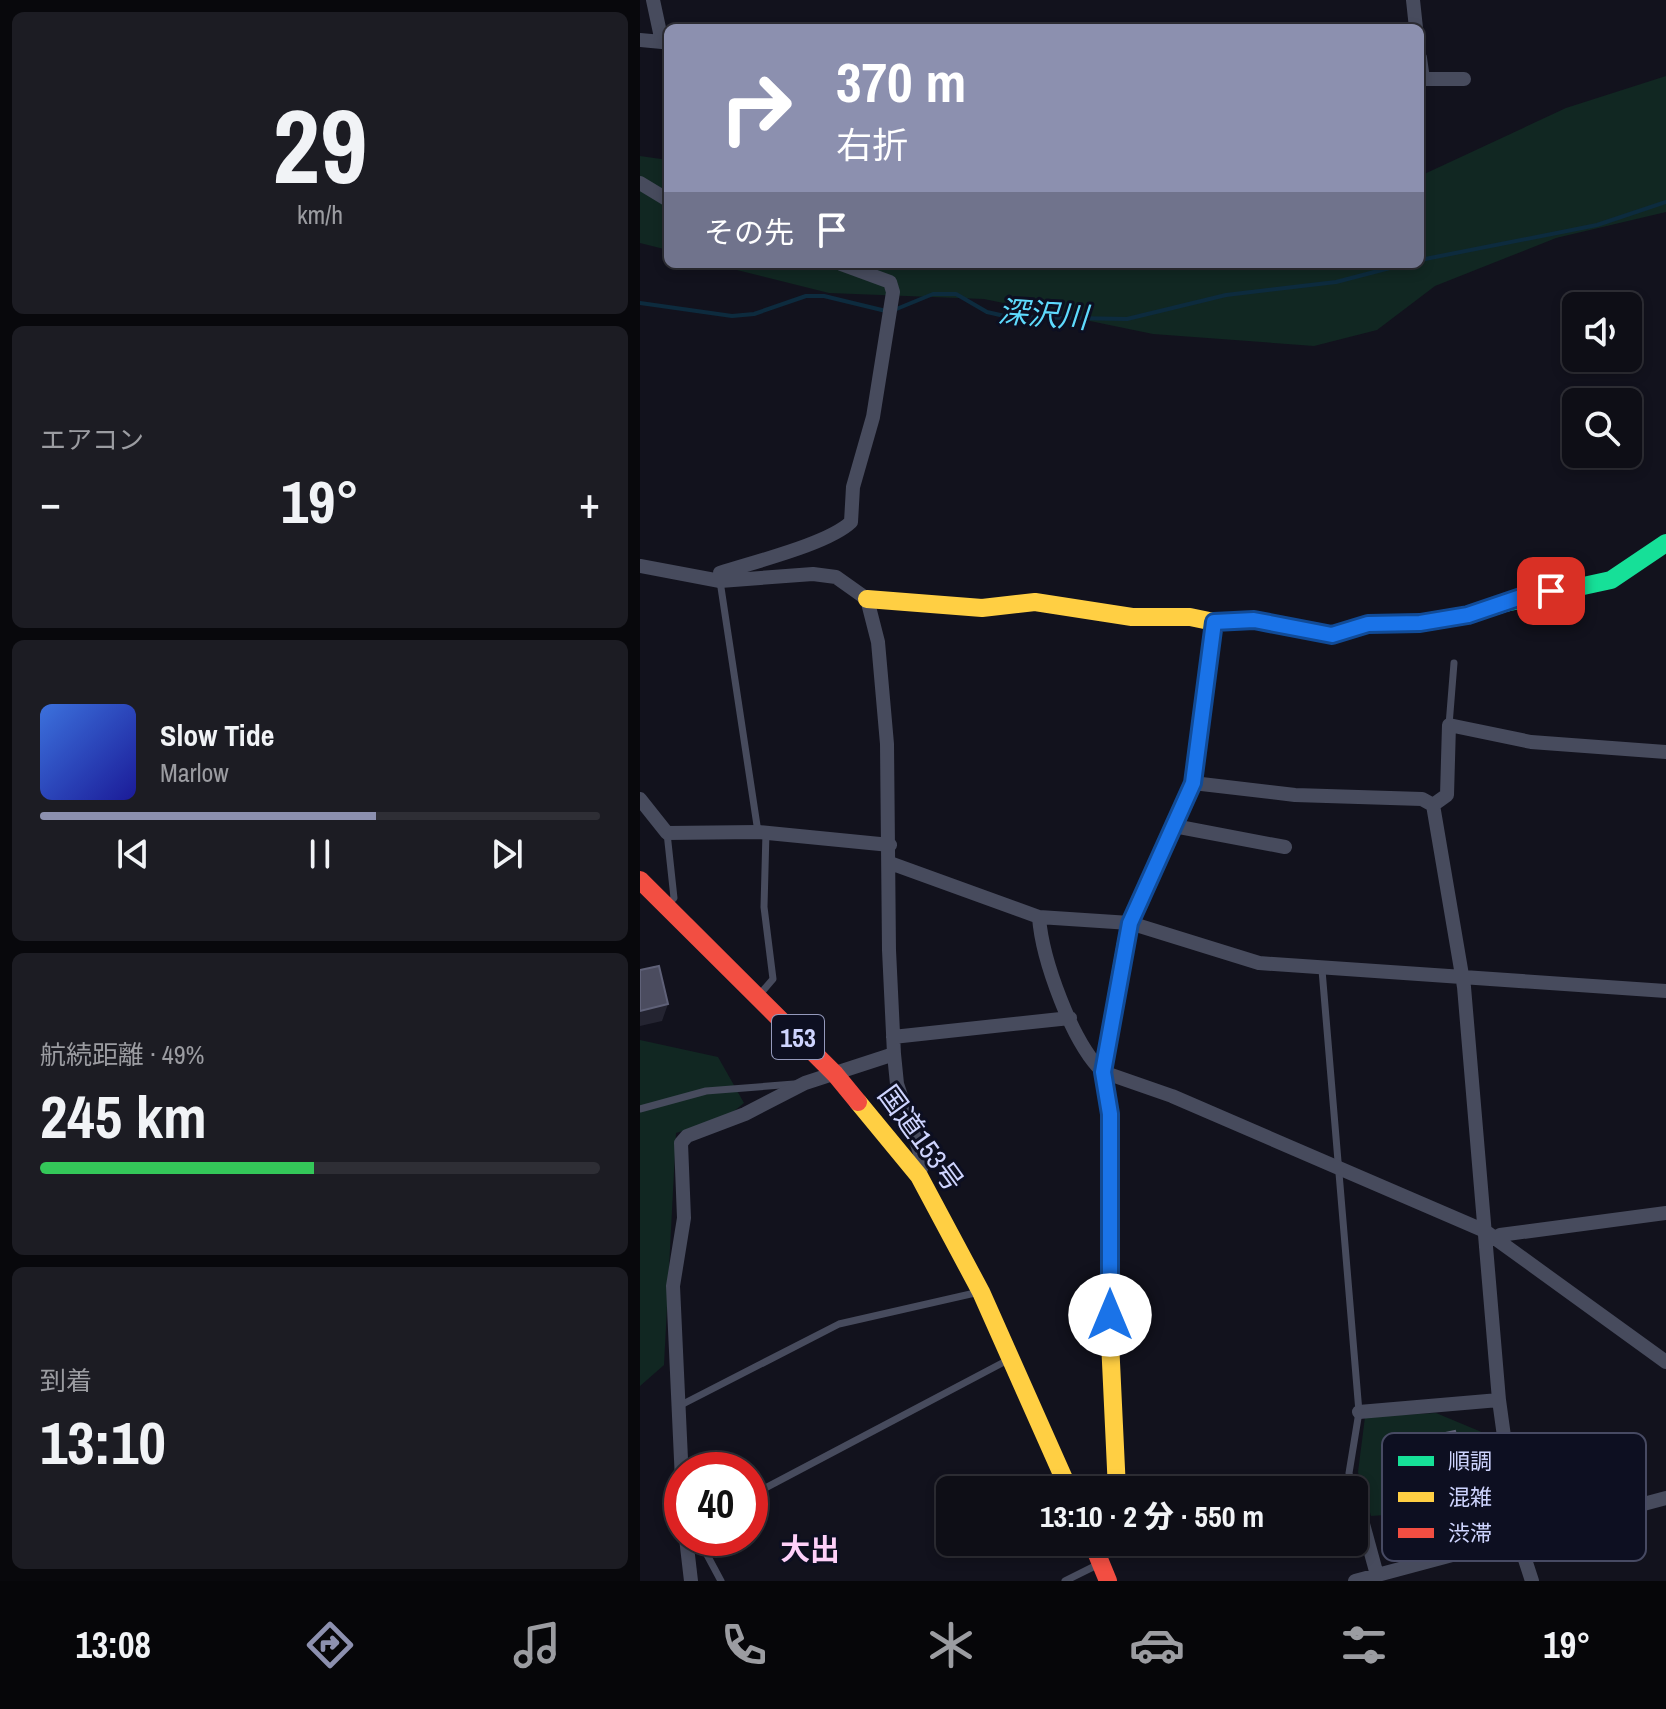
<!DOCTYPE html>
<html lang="ja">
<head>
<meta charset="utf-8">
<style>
	body { margin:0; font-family:"Archivo Narrow","Noto Sans JP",sans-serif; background:#1c1c23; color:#f1f3f6; height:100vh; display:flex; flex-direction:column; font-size:30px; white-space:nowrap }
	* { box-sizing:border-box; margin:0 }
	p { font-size:26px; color:#9b9ca1 }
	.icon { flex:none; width:44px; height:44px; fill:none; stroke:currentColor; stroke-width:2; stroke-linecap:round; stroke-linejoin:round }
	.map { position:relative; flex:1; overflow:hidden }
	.panel { display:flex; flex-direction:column; gap:12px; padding:12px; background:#08080c; width:640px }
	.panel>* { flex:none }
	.hud { position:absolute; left:24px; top:24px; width:760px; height:244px; border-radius:12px; box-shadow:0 4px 12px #0003,0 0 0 2px #2e2e35; background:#8c90af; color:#fff; overflow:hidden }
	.fabs { position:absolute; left:922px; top:292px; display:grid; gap:16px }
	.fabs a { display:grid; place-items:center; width:80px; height:80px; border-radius:12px; background:#0e0e16; box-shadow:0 4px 12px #0003,0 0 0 2px #2e2e35; font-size:40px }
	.speed { position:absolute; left:24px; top:1452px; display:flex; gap:16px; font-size:40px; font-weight:700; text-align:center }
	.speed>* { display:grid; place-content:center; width:104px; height:104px; border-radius:50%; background:#0e0e16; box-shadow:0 4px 12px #0003,0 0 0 2px #2e2e35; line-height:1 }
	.speed .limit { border:12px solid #d22; background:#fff; color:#111 }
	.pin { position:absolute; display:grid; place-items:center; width:68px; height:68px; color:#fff; margin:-34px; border-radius:16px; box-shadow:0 4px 12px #0006 }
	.me { position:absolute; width:88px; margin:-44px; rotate:0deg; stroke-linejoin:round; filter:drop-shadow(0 0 6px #0008) }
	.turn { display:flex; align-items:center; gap:28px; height:168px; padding:0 40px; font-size:36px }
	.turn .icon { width:104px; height:104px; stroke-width:2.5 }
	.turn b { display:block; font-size:56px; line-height:68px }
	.then { display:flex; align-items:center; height:76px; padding:0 40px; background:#0003; gap:16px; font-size:30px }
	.big { font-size:60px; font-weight:800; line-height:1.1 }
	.panel .card { flex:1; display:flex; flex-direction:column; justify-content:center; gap:12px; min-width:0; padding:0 28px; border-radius:12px; background:#1c1c23 }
	.panel .dial { align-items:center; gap:0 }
	.dial b { font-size:104px; line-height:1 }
	.song { display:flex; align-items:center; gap:24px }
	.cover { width:96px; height:96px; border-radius:12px; background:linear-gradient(135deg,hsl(220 70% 55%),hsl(240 70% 35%)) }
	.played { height:8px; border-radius:4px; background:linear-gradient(90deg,#8c90af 60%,#2e2e35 60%) }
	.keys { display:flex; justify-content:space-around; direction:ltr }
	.heat { display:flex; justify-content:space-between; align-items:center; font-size:44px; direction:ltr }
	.charge { height:12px; border-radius:6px; background:linear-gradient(90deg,#34c759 49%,#2e2e35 0) }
	.trip { position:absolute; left:296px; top:1476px; width:432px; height:80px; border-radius:12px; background:#0e0e16; box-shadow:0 4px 12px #0003,0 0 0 2px #2e2e35; font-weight:800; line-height:80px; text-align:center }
	.menu { display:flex; height:128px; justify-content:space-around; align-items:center; background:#060609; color:#9b9ca1 }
	.menu .icon { width:56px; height:56px }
	.menu .current { color:#8c90af }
	.menu b { font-size:36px; color:#f1f3f6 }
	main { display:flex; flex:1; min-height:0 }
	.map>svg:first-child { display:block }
</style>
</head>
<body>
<main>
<section class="panel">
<div class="card dial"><b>29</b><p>km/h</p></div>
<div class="card"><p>エアコン</p>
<div class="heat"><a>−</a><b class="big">19°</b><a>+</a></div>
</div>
<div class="card">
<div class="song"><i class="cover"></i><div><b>Slow Tide</b><p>Marlow</p></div></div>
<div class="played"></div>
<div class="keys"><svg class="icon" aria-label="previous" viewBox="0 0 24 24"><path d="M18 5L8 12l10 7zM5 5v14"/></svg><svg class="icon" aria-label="pause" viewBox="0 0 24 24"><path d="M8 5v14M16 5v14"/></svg><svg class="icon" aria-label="next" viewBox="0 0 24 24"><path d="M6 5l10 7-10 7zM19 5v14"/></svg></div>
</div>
<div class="card"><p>航続距離 · 49%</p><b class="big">245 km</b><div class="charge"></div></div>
<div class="card"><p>到着</p><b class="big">13:10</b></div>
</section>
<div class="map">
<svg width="1026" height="1581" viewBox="0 0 1026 1581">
	<rect width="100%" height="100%" fill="#12121d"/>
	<path fill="#112722" d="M1026 76V212L916 238 795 286 737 330 674 346 513 334 344 299 189 293 73 264H780V176L926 108Z
		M0 156 28 160V250L0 243Z
		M0 1040 78 1057 104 1103 87 1117 36 1133 24 1365 0 1386Z
		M796 1413 856 1438 867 1533 816 1540 807 1500 764 1501 760 1433 746 1436 745 1515 731 1516 718 1472 725 1417Z"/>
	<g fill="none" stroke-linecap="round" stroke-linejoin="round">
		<path stroke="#0d2b3e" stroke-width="4" d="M780 260 957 225 1026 202
			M0 303 92 316 114 314 166 296H184L246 311
			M254 310 293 294H316L347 312 369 317 487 319 586 295 696 282 765 264"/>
		<path stroke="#474b5d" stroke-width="7" d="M80 581 118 832
			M809 725 814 663
			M27 833 34 898 31 901
			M682 970 719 1412 709 1473 711 1481
			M121 993 133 979 124 907 126 832
			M0 1109 66 1091 154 1084
			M39 1406 199 1324 335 1293
			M110 1496 366 1361
			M58 1538 81 1581
			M425 1581 455 1566"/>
		<path stroke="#474b5d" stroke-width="14" d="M773 0 776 28
			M0 40 22 42 13 0
			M780 58 783 79H824
			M0 183 28 200
			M0 566 80 581 173 574 196 577 227 599 238 642 247 744 249 950 254 1054 257 1084 283 1162 279 1175
			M80 581V573C113 562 188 544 211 522L213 487 233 417 253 292 250 282 201 264
			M553 783 655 795 782 799 793 805
			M0 799 27 833 118 832 250 845
			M793 805 824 987 859 1400 878 1538 892 1581
			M793 805 807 795 809 725 891 742 1026 752
			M534 826 645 847
			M250 863 399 917 490 923 619 963 1026 991
			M399 917C402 959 432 1043 463 1072L532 1096 845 1231 1026 1362
			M253 1037 430 1018
			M854 1239 860 1235 1026 1213
			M719 1412 859 1400
			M42 1481 33 1286 44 1218 41 1143 47 1136 105 1114 165 1083 254 1054
			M632 1490 712 1481 714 1490
			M714 1491 737 1575
			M46 1538 51 1581
			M715 1581 1026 1498"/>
		<path stroke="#16e098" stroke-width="18" d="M865 603 971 580 1026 543"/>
		<path stroke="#ffcf43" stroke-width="18" d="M227 599 342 608 395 602 492 617H550L574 622 614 620 692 635 728 624 780 623 828 615 865 603
			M218 1102 279 1176 341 1292 429 1490
			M477 1490 470 1341V1114L463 1072 486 943"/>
		<path stroke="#f24e42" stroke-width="18" d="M0 880 195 1074 218 1102
			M486 943 490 923 553 783 574 622
			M452 1542 468 1581"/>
	</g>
	<path fill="#3b3b4c" d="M782 1438 822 1456 816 1474 798 1477 796 1481 782 1484 776 1455Z"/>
	<path fill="#242431" d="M28 1004 22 1021 0 1026V1011Z
		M822 1456 816 1474 798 1477 796 1481 782 1484 788 1466 802 1460Z"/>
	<path fill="#4b4c5f" stroke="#5f6178" stroke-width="2" d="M19 966 28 1004 0 1011V970Z
		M815 1431 822 1456 802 1460 803 1464 788 1466 782 1438Z"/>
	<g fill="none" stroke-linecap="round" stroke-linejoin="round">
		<defs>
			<path id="route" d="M470 1315V1114L463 1072 490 923 553 783 574 622 614 620 692 635 728 624 780 623 828 615 881 597 911 591"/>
		</defs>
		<use href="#route" stroke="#114b97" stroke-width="20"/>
		<use href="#route" stroke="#1a73e8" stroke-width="14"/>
	</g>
	<g text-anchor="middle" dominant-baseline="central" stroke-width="6" stroke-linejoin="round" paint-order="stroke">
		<rect fill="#0d0f21" stroke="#9499bc" stroke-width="2" x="132" y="1015" width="52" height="44" rx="6"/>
		<g font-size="26" font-weight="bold" fill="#ced4fe">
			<text x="158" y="1037">153</text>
		</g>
		<g font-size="28" fill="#ced4fe" stroke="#0d0f21">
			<text transform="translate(281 1138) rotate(54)">国道153号</text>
		</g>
		<g font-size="30" font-style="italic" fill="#5edafc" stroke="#0d0f21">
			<text transform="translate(403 314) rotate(4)">深沢川</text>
		</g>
		<g font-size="30" font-weight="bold" fill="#fed0f9" stroke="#0d0f21">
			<text x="170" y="1549">大出</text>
		</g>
	</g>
	<rect x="742" y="1433" width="264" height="128" rx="12" fill="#0d0f21" stroke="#474a63" stroke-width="2"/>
	<rect x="758" y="1456" width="36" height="10" fill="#16e098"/>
	<rect x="758" y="1492" width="36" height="10" fill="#ffcf43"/>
	<rect x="758" y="1528" width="36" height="10" fill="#f24e42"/>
	<g font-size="22" fill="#ced4fe">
		<text x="808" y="1469">順調</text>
		<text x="808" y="1505">混雑</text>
		<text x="808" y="1541">渋滞</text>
	</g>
</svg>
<div class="fabs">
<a><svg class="icon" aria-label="sound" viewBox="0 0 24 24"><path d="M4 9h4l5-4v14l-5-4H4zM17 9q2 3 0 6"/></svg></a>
<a><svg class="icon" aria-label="search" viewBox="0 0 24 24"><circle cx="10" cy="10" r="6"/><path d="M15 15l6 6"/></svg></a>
</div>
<div class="speed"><div class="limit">40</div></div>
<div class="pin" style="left:911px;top:591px;background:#d93025"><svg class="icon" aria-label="arrive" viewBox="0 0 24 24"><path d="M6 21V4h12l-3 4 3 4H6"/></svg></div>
<svg class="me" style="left:470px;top:1315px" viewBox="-20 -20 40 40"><circle r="19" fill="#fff"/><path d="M0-13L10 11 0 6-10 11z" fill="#1a73e8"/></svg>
<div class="trip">13:10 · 2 分 · 550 m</div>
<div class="hud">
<div class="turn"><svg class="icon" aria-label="right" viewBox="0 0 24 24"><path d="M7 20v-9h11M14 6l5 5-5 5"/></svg><div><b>370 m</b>右折</div></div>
<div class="then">その先<svg class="icon" aria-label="arrive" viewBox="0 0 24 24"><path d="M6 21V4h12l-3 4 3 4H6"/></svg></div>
</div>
</div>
</main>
<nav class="menu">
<b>13:08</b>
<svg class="icon current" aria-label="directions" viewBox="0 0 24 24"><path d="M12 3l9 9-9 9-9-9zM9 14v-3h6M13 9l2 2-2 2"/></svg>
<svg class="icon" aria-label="music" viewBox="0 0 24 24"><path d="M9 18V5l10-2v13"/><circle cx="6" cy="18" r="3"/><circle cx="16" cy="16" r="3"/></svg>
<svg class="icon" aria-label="phone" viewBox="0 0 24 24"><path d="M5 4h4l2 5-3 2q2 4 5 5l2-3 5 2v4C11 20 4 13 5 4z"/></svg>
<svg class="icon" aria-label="climate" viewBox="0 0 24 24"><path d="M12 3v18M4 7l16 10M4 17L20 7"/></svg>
<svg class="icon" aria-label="car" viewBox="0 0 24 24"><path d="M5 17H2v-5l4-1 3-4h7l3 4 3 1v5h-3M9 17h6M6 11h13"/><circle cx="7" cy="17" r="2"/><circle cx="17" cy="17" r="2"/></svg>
<svg class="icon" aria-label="filters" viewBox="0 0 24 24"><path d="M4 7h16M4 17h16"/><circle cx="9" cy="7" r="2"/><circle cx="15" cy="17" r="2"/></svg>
<b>19°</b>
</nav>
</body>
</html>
